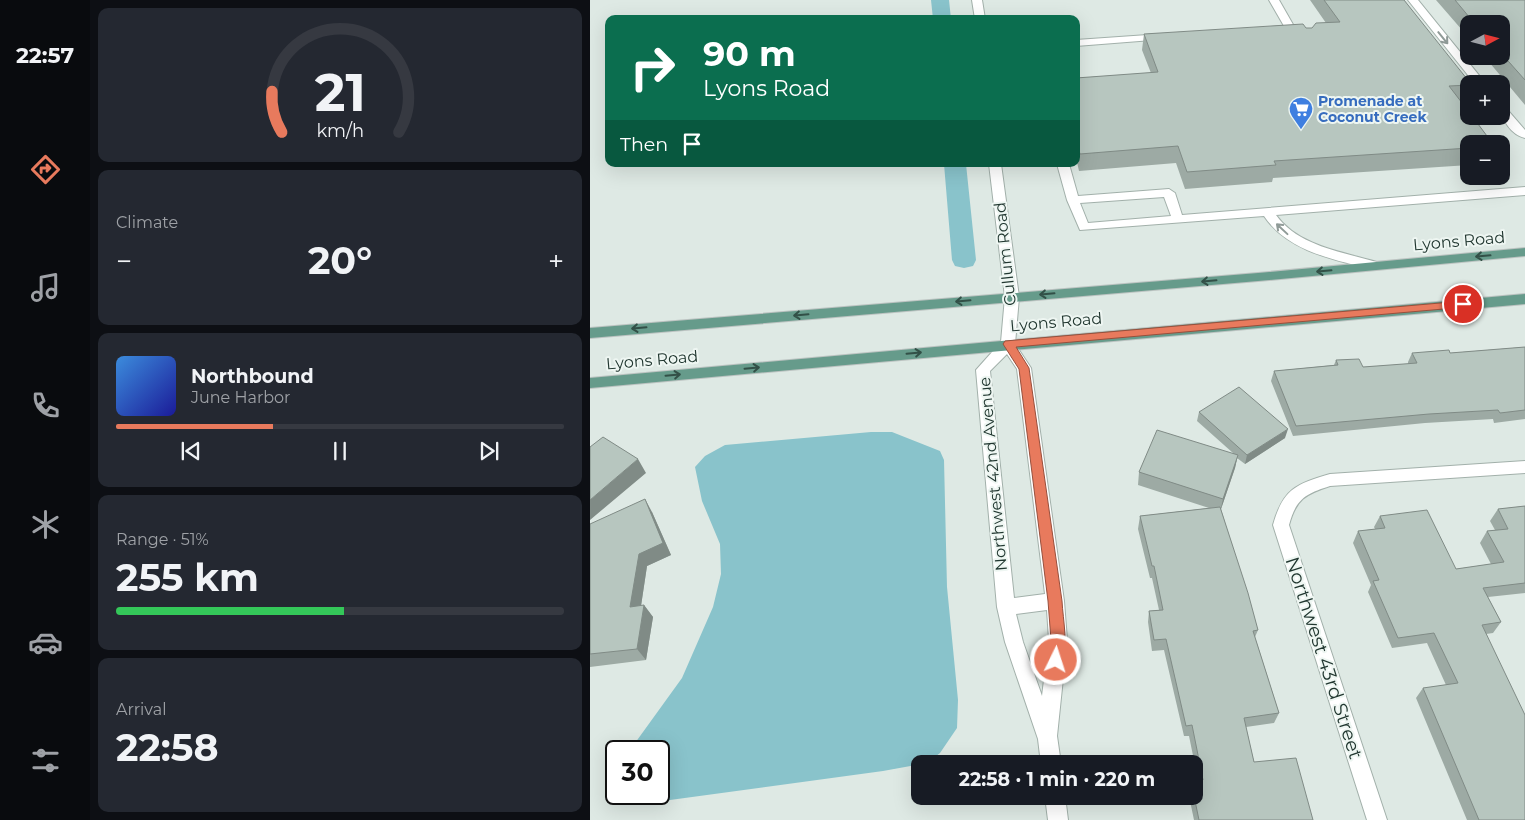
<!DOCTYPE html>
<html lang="en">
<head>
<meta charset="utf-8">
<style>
	body { margin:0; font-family:Montserrat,sans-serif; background:#242831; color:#f1f3f6; height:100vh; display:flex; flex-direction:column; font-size:19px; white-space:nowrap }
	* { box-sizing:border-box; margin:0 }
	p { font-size:16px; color:#9ea1a6 }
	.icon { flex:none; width:28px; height:28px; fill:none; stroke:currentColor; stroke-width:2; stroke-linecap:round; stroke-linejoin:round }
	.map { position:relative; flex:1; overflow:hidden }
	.drawer { display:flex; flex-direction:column; gap:8px; padding:8px; background:#0d0f14; width:500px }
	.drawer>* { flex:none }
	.hud { position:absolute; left:15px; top:15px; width:475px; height:152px; border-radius:10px; box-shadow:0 5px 20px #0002; background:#0b6e4f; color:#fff; overflow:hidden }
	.needle { width:32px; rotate:83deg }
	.buttons { position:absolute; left:870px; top:15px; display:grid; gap:10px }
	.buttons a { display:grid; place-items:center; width:50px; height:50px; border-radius:10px; background:#171b24; box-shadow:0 5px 20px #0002; font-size:25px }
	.speed { position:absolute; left:15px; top:740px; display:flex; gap:10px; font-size:25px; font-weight:700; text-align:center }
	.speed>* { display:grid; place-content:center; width:65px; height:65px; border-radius:50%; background:#171b24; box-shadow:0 5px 20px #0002; line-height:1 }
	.speed .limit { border:2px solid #111; border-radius:8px; background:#fff; color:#111 }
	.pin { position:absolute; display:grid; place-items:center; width:42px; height:42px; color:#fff; margin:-21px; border:2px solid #fff; border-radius:50%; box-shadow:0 1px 5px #0007 }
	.me { position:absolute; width:55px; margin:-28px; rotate:4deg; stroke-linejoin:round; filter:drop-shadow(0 0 4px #0008) }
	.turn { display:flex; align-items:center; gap:18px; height:105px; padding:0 15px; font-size:22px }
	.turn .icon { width:65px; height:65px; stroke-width:2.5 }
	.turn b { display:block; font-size:35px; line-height:42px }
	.then { display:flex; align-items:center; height:48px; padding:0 15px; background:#0003; gap:10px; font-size:19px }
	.big { font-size:38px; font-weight:700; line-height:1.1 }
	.drawer .tile { flex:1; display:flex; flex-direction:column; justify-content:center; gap:8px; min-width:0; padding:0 18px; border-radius:10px; background:#242831 }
	.drawer .dial { align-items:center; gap:0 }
	.dial svg { height:130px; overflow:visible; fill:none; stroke:#363941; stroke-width:7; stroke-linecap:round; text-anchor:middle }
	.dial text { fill:#f1f3f6; stroke:none }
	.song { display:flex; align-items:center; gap:15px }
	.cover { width:60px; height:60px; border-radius:8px; background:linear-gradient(135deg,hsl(210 70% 55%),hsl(240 70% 35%)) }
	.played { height:5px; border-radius:2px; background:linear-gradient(90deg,#e87a5d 35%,#363941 35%) }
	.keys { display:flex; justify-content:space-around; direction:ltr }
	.heat { display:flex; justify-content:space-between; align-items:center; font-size:28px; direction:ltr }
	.charge { height:8px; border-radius:4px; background:linear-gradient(90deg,#34c759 51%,#363941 0) }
	.trip { position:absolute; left:321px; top:755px; width:292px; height:50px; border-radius:10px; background:#171b24; box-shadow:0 5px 20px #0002; font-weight:700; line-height:50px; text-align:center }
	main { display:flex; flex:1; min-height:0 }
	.tab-bar { display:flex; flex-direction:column; width:90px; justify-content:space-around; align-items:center; background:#090b0e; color:#9ea1a6 }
	.tab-bar .icon { width:35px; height:35px }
	.tab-bar .current { color:#e87a5d }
	.tab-bar b { font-size:22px; color:#f1f3f6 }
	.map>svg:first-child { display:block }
</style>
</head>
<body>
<main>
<nav class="tab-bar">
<b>22:57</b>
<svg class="icon current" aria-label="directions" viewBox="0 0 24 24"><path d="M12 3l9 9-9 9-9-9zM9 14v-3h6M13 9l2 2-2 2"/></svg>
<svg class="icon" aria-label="music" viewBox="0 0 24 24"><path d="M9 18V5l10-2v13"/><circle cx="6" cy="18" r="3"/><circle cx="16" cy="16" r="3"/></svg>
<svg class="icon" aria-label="phone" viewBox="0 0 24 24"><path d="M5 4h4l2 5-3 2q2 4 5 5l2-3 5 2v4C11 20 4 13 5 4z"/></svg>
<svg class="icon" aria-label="climate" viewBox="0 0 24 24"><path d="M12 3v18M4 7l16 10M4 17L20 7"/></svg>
<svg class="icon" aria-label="car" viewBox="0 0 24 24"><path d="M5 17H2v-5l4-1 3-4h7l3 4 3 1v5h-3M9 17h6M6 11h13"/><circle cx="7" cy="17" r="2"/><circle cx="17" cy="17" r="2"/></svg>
<svg class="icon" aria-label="filters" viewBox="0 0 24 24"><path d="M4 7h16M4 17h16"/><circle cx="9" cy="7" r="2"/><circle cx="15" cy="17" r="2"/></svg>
</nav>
<section class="drawer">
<div class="tile dial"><svg viewBox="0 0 100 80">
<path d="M14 69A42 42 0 1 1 86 69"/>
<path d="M14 69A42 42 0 0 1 8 44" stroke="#e87a5d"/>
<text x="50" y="56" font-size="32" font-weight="700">21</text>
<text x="50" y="72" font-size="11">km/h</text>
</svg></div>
<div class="tile"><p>Climate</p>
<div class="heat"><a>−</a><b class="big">20°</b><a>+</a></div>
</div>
<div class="tile">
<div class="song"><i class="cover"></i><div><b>Northbound</b><p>June Harbor</p></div></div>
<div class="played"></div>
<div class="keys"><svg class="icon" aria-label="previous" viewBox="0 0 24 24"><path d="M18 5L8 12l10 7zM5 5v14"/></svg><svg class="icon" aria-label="pause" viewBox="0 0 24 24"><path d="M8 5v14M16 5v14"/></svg><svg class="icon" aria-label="next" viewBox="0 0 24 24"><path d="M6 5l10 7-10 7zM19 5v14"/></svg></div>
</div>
<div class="tile"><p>Range · 51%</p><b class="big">255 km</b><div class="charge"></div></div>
<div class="tile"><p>Arrival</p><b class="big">22:58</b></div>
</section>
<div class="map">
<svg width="935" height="820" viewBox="0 0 935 820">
	<rect width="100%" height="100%" fill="#dee9e4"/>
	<path fill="#89c3cb" d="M281 432H302L350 451 354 460 357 587 368 700 367 728 350 753 337 763 293 771 80 800 51 797 45 794H69V751L40 750 92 678 123 607 131 574 130 544 112 501 105 467 115 456 135 445Z"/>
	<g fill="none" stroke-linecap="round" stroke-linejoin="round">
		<path fill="#89c3cb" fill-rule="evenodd" d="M341 0H359L361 19H343Z
			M354 164H376L386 260 383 266 374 268 365 266 362 260Z"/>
		<defs>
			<path id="minor" d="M382 0H392L395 19H385Z
				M679 0H689L705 28 703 30 682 31V27L694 26Z
				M818 0H828L896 84H885Z
				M572 34 575 35V39L486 46V40Z
				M911 106 915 107 935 130V138C921 135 911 119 911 106Z
				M399 164H411L429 297 425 344 441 368 474 601 477 640 467 736 471 764H451L448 739 415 642 407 607 386 370 411 342 415 297ZM417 354 427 369 455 594 424 598 400 371ZM457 610 459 640 452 696 433 642 426 614Z
				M467 164H479L488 196 579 189 585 193 592 215 935 187V195L686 215C709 247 754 252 790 263L791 266 785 270C746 260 698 252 674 216L490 230 477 200ZM574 197 581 216 498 223 490 203Z
				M935 461V473L740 486C715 494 706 499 699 525L797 820H777L683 525C693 489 706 484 740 474Z
				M455 796H475L478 820H458Z"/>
			<path id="major" d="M935 248V256L668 281 0 338V328L668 273Z
				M935 294V304L0 388V378Z"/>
		</defs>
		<use href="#minor" stroke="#a2b0aa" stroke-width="2"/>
		<use href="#major" stroke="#bcc3c1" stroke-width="2"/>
		<use href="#minor" fill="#fff" fill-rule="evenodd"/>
		<use href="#major" fill="#669b8b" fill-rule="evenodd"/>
	</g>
	<path fill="#9daaa4" d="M720 0H814L879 84V93L876 101H871L879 144V165L683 178 682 182 595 189 586 163 489 171 486 158V78L561 73 552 50 554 34 722 28 736 23Z
		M846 0H935V105L894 56H911V24H879V38Z
		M935 347V419L904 423 903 419 835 423 703 436 681 381 684 371 744 365 746 360 773 367 818 364V362L822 353H860Z
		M609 412 695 438 655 464 647 458 645 468 631 509 668 630 665 637 689 713 684 723 656 727 664 762 723 820H604L599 796H605L608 780 599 736H594L574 650 562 651 558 622 559 611 569 610 562 578H560L548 529 550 516 619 508 548 485 549 472 643 453 607 421Z
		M935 506V593L898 597 911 622 903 633 896 634 935 820H877L826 698 833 688 856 685 837 643 802 648 778 592 781 585 763 543 768 531 785 529 784 527 790 516 866 569 901 564 890 543 897 531 905 530 900 521 908 509Z
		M62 512 81 555 57 566 51 606 54 605 63 617 56 660 0 667V524Z"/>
	<path fill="#808b86" d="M698 429 695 438 655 464 657 455Z
		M648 455 645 468 630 512 633 499Z
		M48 459 56 473 0 520V500Z
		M55 499 62 512 81 555 57 566 49 619 40 607Z
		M54 605 63 617 56 660 47 649Z"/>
	<path fill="#b7c6bf" stroke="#808b86" d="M734 0H814L881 84H879V85L859 86 879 112V116H882L903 144H879V148L684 161 686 165 597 172 588 146 490 154 486 140V78L568 72 554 34 713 24 716 28H722L726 23 750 22Z
		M865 0H935V80L911 53V24H885Z
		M935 347V410L910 413 908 410 839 414 706 426 684 371 748 365 746 360 769 359 773 367 827 363 822 353 859 350 860 353Z
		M649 387 698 429 657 455 609 412Z
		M567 430 648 455 633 499 549 472Z
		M13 437 48 459 0 500V447Z
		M55 499 73 543 49 554 40 607 54 605 47 649 0 654V524Z
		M935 506V583L893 588 911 622 892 625 935 715V820H889L833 688 868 683 844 633 808 638 783 581 789 580 768 531 795 528 790 516 837 510 866 569 914 562 897 531 918 529 908 509Z
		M630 507 658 593 668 630 663 631 689 713 654 718 664 762 706 758 723 820H609L604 796H605V781L613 780 602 725 596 726 576 639 564 640 559 611 573 610 564 566H562L550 516Z"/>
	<defs><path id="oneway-shaft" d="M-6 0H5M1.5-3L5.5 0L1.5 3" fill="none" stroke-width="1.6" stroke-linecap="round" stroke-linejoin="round" transform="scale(1.25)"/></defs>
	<g stroke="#909b98">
		<use href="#oneway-shaft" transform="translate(853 38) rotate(51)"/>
		<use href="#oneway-shaft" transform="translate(692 229) rotate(-137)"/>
	</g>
	<g stroke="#325047">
		<use href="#oneway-shaft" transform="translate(893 256) rotate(175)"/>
		<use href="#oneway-shaft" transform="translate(734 271) rotate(175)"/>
		<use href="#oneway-shaft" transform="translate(619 281) rotate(175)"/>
		<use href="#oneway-shaft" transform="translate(457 294) rotate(175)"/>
		<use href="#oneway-shaft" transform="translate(373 301) rotate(175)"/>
		<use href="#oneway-shaft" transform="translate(211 315) rotate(175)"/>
		<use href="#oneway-shaft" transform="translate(49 328) rotate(175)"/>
		<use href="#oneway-shaft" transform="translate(324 353) rotate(-5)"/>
		<use href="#oneway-shaft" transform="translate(162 368) rotate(-5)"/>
		<use href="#oneway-shaft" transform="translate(83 375) rotate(-5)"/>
	</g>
	<path fill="#e87a5d" stroke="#974f3c" d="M873 301 876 302V307L426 347 439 368 472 601C473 621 479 646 471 664L466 666 461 664 459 660 461 640 458 601 429 369 413 344 415 341Z"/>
	<defs>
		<symbol id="supermarket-pin" viewBox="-11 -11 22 30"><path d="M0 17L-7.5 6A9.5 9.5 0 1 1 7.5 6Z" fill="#3f7fe0" stroke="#eef6f2"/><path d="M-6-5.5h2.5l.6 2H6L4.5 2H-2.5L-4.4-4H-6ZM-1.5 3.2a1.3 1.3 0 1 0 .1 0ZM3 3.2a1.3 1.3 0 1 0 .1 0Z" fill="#fff"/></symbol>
	</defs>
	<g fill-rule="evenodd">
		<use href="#supermarket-pin" x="697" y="95" width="28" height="38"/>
	</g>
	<g text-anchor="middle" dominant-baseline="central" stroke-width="4" stroke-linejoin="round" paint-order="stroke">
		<g font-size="14" font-weight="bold" fill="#366cbe" stroke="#eef6f2" text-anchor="start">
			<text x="728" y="101">Promenade at<tspan x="728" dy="16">Coconut Creek</tspan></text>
		</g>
		<g font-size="16" fill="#213730" stroke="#eef6f2">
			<text transform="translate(869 241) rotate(-5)">Lyons Road</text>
			<text transform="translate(415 254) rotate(-96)">Cullum Road</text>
			<text transform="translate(466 322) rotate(-5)">Lyons Road</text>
			<text transform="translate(62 360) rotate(-5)">Lyons Road</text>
			<text transform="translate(403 474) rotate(-95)">Northwest 42nd Avenue</text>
		</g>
		<g font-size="19" fill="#213730" stroke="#eef6f2">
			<text transform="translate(734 658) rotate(72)">Northwest 43rd Street</text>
		</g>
	</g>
</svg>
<div class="buttons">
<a><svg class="needle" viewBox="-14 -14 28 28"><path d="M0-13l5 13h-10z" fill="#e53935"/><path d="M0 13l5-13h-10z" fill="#9ea1a6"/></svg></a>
<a>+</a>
<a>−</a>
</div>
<div class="speed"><div class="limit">30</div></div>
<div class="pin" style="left:873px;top:304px;background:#d93025"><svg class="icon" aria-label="arrive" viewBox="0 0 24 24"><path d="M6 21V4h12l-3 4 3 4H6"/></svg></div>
<svg class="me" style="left:466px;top:660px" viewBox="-20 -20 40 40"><circle r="17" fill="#e87a5d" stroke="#fff" stroke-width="3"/><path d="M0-11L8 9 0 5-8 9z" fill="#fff"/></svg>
<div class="trip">22:58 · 1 min · 220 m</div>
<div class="hud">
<div class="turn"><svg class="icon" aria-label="right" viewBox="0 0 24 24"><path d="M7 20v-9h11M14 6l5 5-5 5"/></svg><div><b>90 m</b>Lyons Road</div></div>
<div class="then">Then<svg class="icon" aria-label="arrive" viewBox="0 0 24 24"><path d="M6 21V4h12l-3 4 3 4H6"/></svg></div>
</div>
</div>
</main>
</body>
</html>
